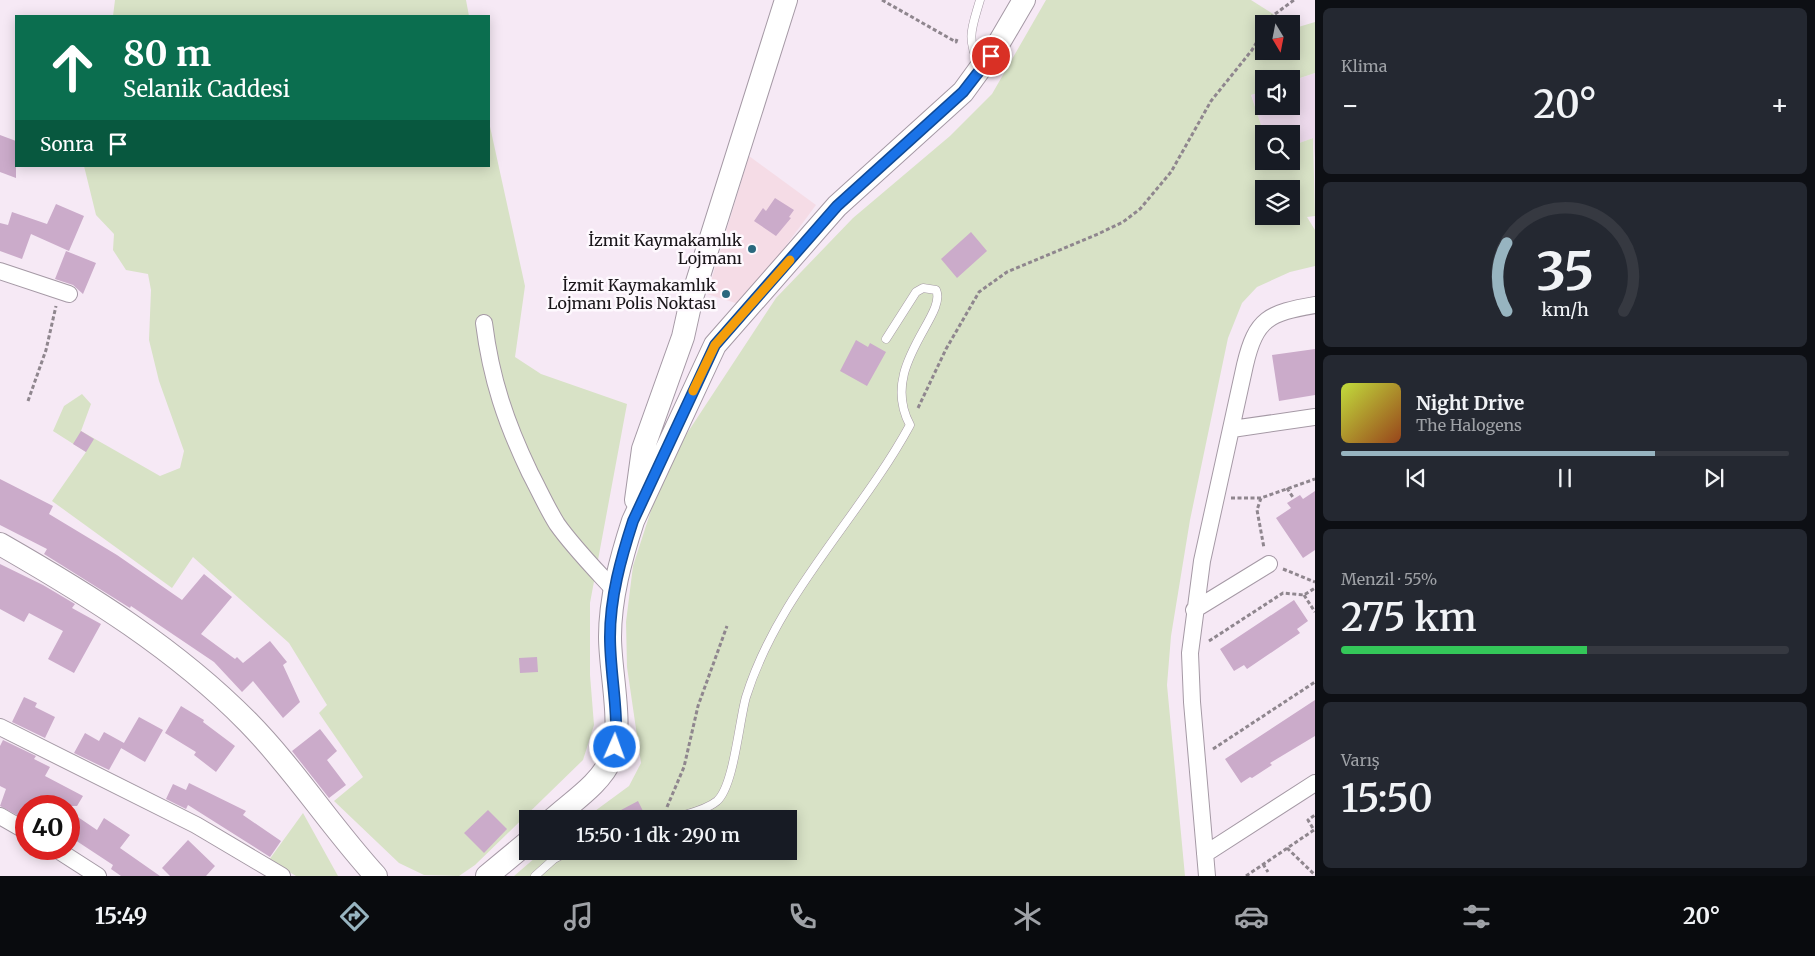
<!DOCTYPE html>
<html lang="tr">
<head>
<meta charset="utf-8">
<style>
	body { margin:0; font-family:Merriweather,serif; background:#242831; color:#f1f3f6; height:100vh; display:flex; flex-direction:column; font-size:19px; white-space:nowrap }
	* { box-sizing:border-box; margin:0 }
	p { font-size:16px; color:#9ea1a6 }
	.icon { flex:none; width:28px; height:28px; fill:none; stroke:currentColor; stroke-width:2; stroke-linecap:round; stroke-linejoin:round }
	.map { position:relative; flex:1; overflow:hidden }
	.drawer { display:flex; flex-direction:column; gap:8px; padding:8px; background:#0d0f14; width:500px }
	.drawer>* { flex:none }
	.top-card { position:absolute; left:15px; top:15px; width:475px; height:152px; border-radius:0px; box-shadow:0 2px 12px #0003; background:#0b6e4f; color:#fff; overflow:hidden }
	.needle { width:32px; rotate:170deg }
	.fabs { position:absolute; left:1255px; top:15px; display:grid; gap:10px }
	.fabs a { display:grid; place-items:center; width:45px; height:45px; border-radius:0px; background:#171b24; box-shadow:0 2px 12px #0003; font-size:25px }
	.speed { position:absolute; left:15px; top:795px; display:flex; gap:10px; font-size:25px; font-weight:700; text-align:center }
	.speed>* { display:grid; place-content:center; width:65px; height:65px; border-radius:50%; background:#171b24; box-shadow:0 2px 12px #0003; line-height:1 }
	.speed .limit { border:8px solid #d22; background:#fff; color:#111 }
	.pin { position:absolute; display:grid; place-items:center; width:42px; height:42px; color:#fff; margin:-21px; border:2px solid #fff; border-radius:50%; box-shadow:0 1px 5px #0007 }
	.me { position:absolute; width:55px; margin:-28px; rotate:2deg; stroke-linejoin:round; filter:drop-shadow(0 0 4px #0008) }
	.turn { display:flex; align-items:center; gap:18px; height:105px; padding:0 25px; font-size:22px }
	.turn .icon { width:65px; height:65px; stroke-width:2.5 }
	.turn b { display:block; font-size:35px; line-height:42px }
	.then { display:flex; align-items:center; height:48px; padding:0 25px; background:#0003; gap:10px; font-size:19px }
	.big { font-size:38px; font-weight:600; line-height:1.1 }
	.drawer .card { flex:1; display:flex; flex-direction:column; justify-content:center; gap:8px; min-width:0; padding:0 18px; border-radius:8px; background:#242831 }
	.drawer .dial { align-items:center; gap:0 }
	.dial svg { height:130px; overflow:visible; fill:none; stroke:#363941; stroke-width:7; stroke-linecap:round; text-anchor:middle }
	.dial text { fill:#f1f3f6; stroke:none }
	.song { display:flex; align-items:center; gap:15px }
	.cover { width:60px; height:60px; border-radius:8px; background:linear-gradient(135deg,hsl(70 70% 55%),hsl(20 70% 35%)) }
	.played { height:5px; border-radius:2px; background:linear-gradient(90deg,#97b4c0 70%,#363941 70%) }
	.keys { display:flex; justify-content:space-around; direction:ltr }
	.heat { display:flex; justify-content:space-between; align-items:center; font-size:28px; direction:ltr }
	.charge { height:8px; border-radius:4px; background:linear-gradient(90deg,#34c759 55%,#363941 0) }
	.trip { position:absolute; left:519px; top:810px; width:278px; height:50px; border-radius:0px; background:#171b24; box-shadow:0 2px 12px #0003; font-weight:600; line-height:50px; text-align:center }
	.menu { display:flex; height:80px; justify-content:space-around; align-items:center; background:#090b0e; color:#9ea1a6 }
	.menu .icon { width:35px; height:35px }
	.menu .active { color:#97b4c0 }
	.menu b { font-size:22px; color:#f1f3f6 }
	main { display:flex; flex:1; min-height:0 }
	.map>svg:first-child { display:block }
</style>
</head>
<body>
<main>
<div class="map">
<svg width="1315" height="876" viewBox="0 0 1315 876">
	<rect width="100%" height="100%" fill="#f6e9f5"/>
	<path fill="#f5dce6" d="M749 156 816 205 742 305 707 294Z"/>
	<path fill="#eddaec" d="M1315 73V158L1313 138 1291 146V134H1264L1251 95 1264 91V106H1291V81Z"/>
	<path fill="#d8e2c6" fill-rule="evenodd" d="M115 0H466L469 16H113Z
		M1046 0H1251L1289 24H1264V51H1291V25L1295 28 1315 22V73L1291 81V79H1264V91L1251 95 1264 134V161H1291V146L1313 138 1315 216 1307 217 1315 230V266L1290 272 1257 287 1242 303 1228 338 1190 520 1171 636 1167 685 1185 876H514L543 851H788V819H584L629 786 641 763 627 667 626 622 633 566 656 495 680 444 776 298 853 218 950 136 992 94ZM1264 189H1291V216H1264Z
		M489 122 525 286 515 357 541 374 627 404 590 603V675L594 725 583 760 475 865 459 876 424 875 399 863 334 801 363 777 319 713 327 705 289 643 193 557 172 588 52 501 86 452 53 431 64 406 82 394 91 404 81 431 160 476 180 468 184 451 159 381 149 340 151 290 148 274 126 270 113 250 114 234 96 215 84 166H489Z
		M303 813 338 876H296L269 860Z"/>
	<path fill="#cbabca" d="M0 135 16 141V178L0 172Z
		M775 198 794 210 789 217 791 218 776 236 754 221 763 208 766 211Z
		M56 204 84 216 69 251 31 234 22 259 0 251V223L8 225 12 212 47 224Z
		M971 232 987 251 957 278 941 259Z
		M66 251 96 263 83 294 73 285 55 279Z
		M856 340 868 347 870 343 886 352 867 386 840 371Z
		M1315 349V395L1279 401 1272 355Z
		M81 431 94 439 86 452 73 444Z
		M0 479 53 506 49 514 117 555 182 600 204 574 232 597 201 634 235 659 237 657 243 663 270 641 287 662 283 665 300 702 283 718 253 681 242 692 214 662 131 606 130 608 44 554 47 549 0 525Z
		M1315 491V550L1303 558 1276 518 1291 508 1287 503 1300 495 1303 499Z
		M0 564 43 585 75 604 72 608 101 624 74 673 48 659 63 631 29 613 24 622 0 609Z
		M1294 600 1308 621 1297 629 1300 633 1247 669 1244 665 1234 671 1220 649Z
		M537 657 538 672 520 673 519 658Z
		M24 697 37 703 35 707 55 717 45 738 12 722Z
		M1315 700V736L1270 763 1272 765 1252 778 1250 777 1241 783 1225 759Z
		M181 706 204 720 203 722 235 746 216 772 194 755 196 752 165 733Z
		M139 717 163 730 145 762 121 748Z
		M320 729 337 751 327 760 346 785 329 798 292 751Z
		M104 732 124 743 109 770 74 753 85 733 99 741Z
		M3 740 36 756 34 759 50 767 45 776 83 796 77 806H26V820L0 806 6 789 0 786V746Z
		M189 783 246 811 243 815 281 841 270 857 188 805 186 809 166 799 173 784 186 790Z
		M638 801 647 819H604Z
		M488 810 507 829 484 853 464 833Z
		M69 811 97 830 104 818 130 835 120 848 160 876H121L111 869 113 865 69 836Z
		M188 840 215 866 206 876H170L162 868Z"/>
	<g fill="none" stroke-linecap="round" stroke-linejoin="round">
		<defs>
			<path id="lane" d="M979 65C966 37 972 28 980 0
				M671 819C685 814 705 811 717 801 734 786 739 721 746 697 778 594 860 517 910 425 878 366 948 315 936 290L923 288 916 292 886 339
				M535 876 554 859 569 851"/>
			<path id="street" d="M0 271 69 294
				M484 323C491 379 506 423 530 473 539 490 547 508 557 524 574 548 595 569 615 591
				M1232 429 1315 417
				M1194 610 1269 564
				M0 727 196 825 282 876
				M0 816 26 831
				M56 849 98 876
				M1205 854 1315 783
				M1207 876 1192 702 1190 653 1202 561 1245 365C1256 318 1269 313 1315 305"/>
			<path id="secondary" d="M636 500 643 449 683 337 691 301 786 0
				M0 544C89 595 176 649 248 722 295 770 331 827 376 876
				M553 819C573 801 601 783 611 759 624 728 610 672 610 637 610 598 621 558 633 521L715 345 837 206 963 92 1000 41 1024 0
				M487 876 528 842"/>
		</defs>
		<use href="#lane" stroke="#a599a5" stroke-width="9"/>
		<use href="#street" stroke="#a599a5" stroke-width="18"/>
		<use href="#secondary" stroke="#a599a5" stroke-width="24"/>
		<path stroke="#8f868e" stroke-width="3" stroke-dasharray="4 2.5" stroke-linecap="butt" d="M882 0 956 42 957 39
			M1267 24 1271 17 1294 0
			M28 401 46 350 56 306
			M918 408 946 349 979 292 1007 272 1098 234 1123 222 1140 209 1171 172 1211 101 1252 50 1264 30
			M1287 488 1294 499
			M1231 498H1261L1315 479
			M1261 498 1257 510 1264 548
			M1283 569 1315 582
			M1304 595 1315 612
			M1209 641 1283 593 1304 595 1315 588
			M1213 749 1315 682
			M667 807 684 767 698 706 727 626
			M1287 848 1315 875
			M1263 864 1268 872
			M1246 876 1314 830 1308 820 1315 815"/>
		<use href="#lane" stroke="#fff" stroke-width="8"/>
		<use href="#street" stroke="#fff" stroke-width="16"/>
		<use href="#secondary" stroke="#fff" stroke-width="22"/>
	</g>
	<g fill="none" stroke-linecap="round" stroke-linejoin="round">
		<defs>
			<path id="route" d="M615 747C619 711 610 674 610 637 610 597 621 558 633 521L715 345 837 206 963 92 991 56"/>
		</defs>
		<use href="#route" stroke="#114b97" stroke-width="12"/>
		<use href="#route" stroke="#1a73e8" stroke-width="9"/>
		<path stroke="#f59e0b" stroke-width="9" d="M693 391 715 345 790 260"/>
	</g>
	<g fill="#2a687e" stroke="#fef9fe" stroke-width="2">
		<circle cx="752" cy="249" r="5"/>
		<circle cx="726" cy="294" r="5"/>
	</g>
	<g text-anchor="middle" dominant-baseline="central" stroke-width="5" stroke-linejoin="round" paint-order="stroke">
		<g font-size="16" fill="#1a161a" stroke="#fef9fe" text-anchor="end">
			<text x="742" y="240">İzmit Kaymakamlık<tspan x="742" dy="18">Lojmanı</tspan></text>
			<text x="716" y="285">İzmit Kaymakamlık<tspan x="716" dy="18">Lojmanı Polis Noktası</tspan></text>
		</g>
	</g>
</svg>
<div class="fabs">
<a><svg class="needle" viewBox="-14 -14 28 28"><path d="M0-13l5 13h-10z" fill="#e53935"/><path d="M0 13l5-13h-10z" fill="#9ea1a6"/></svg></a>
<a><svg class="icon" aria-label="sound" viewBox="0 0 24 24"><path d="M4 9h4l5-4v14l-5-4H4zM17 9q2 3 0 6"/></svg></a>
<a><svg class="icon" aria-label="search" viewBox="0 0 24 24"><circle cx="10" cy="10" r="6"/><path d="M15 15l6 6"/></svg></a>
<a><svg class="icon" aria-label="layers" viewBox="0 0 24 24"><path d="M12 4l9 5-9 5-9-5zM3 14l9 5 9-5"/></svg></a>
</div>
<div class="speed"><div class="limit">40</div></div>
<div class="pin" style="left:991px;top:56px;background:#d93025"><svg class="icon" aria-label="arrive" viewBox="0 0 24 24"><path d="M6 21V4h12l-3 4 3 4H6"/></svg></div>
<svg class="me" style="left:615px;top:747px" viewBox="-20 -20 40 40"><circle r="17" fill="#1a73e8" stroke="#fff" stroke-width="3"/><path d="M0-11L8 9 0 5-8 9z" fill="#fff"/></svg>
<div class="trip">15:50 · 1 dk · 290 m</div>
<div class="top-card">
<div class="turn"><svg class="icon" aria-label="ahead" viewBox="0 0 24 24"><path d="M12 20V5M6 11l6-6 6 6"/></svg><div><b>80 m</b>Selanik Caddesi</div></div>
<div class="then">Sonra<svg class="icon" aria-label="arrive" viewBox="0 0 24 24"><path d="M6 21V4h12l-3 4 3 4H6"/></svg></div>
</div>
</div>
<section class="drawer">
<div class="card"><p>Klima</p>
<div class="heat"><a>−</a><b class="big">20°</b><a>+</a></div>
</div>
<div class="card dial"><svg viewBox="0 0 100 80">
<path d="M14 69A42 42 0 1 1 86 69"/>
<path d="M14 69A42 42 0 0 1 14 27" stroke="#97b4c0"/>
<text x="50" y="56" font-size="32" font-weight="700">35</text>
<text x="50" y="72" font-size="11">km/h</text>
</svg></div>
<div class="card">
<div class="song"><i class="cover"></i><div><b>Night Drive</b><p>The Halogens</p></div></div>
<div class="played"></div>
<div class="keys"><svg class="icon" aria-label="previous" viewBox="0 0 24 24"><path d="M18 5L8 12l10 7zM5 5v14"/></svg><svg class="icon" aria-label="pause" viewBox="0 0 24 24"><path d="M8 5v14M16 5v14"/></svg><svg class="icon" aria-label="next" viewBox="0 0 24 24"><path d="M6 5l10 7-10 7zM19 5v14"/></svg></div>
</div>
<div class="card"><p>Menzil · 55%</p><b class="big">275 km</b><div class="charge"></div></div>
<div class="card"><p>Varış</p><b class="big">15:50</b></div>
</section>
</main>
<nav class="menu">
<b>15:49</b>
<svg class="icon active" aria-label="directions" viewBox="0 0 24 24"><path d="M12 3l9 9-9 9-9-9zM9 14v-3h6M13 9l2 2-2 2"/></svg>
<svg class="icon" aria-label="music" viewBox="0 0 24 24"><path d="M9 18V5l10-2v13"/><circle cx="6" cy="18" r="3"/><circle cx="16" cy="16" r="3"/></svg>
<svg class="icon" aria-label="phone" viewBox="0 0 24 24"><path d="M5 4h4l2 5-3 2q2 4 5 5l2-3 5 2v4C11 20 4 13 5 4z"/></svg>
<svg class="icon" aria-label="climate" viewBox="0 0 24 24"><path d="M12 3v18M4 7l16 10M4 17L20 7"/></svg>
<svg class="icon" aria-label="car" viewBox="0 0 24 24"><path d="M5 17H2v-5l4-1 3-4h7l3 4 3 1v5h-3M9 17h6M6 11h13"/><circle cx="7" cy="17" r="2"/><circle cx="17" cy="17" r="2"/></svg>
<svg class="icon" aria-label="filters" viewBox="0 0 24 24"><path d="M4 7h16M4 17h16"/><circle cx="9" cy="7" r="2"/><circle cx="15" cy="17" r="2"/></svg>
<b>20°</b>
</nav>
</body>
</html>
